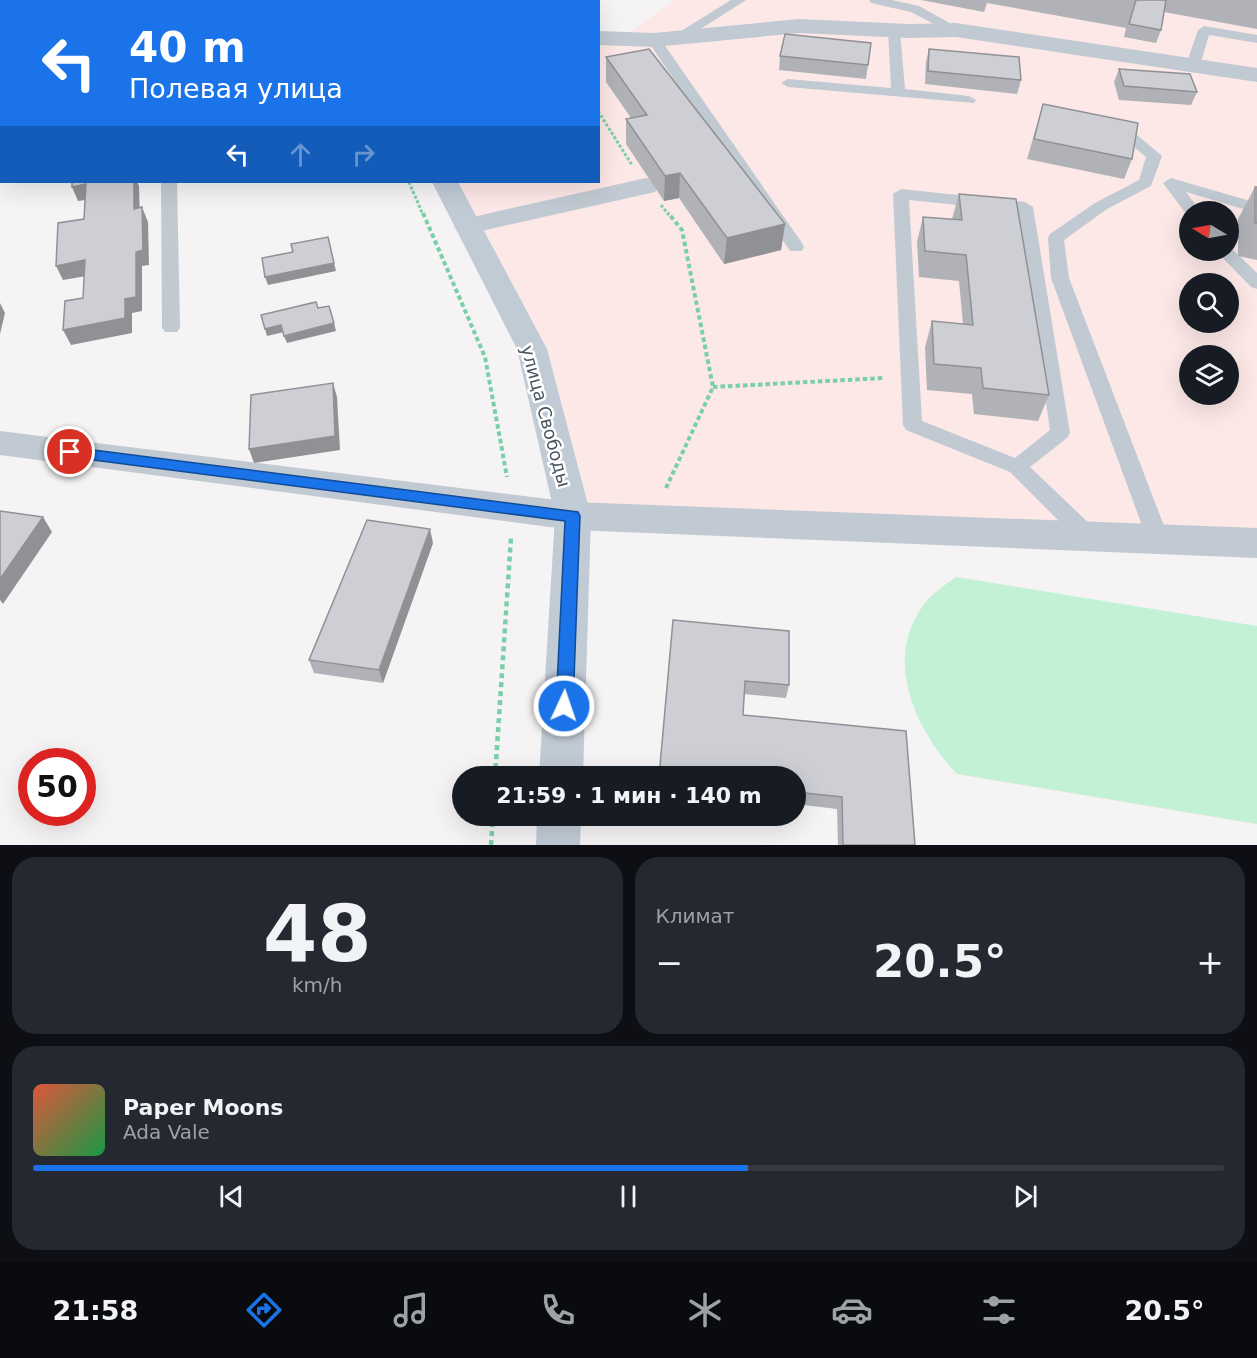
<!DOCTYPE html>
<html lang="ru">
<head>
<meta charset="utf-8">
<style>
	body { margin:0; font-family:"DejaVu Sans",sans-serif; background:#242831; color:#f1f3f6; height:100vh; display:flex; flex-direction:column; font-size:22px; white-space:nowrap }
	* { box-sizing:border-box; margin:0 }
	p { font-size:20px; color:#9ea1a6 }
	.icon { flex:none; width:33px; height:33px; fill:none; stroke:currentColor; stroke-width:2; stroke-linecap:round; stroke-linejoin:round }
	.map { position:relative; height:845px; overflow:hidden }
	.details { display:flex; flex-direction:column; gap:12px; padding:12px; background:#0d0f14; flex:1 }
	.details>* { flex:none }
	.hud { position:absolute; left:0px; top:0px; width:600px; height:183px; box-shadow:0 6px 24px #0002; background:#1a73e8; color:#fff; overflow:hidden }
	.needle { width:39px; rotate:280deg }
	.fabs { position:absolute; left:1179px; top:201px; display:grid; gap:12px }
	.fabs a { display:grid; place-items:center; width:60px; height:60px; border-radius:50%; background:#171b24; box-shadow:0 6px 24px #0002; font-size:30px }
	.speed { position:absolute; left:18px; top:748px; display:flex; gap:12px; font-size:30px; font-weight:700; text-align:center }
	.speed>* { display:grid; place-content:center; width:78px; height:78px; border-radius:50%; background:#171b24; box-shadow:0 6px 24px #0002; line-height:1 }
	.speed .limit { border:9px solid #d22; background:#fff; color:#111 }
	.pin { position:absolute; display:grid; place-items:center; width:51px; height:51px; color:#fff; margin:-26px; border:3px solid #fff; border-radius:50%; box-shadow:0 2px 6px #0007 }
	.me { position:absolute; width:66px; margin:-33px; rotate:3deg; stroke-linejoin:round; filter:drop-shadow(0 0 4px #0008) }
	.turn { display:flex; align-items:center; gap:21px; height:126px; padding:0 30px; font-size:27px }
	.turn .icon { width:78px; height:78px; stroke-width:2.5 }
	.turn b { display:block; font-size:42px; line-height:51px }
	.lanes { display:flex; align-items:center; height:57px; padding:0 30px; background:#0003; justify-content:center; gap:30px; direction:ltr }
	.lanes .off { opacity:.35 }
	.big { font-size:45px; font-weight:800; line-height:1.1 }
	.details .card { flex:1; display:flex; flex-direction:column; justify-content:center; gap:9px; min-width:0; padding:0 21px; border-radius:24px; background:#242831 }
	.details .dial { align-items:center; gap:0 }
	.dial b { font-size:78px; line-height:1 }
	.song { display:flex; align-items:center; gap:18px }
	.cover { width:72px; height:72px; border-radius:9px; background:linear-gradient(135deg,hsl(10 70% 55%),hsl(140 70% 35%)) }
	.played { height:6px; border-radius:3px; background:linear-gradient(90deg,#1a73e8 60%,#363941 60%) }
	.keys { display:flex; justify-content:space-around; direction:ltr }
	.heat { display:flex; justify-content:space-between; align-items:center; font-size:33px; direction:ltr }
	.details .tiles { flex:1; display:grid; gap:12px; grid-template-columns:1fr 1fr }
	.card:last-child { grid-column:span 2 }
	.trip { position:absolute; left:452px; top:766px; width:354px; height:60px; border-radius:30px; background:#171b24; box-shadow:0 6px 24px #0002; font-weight:800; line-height:60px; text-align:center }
	.menu { display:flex; height:96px; justify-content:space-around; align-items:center; background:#090b0e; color:#9ea1a6 }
	.menu .icon { width:42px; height:42px }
	.menu .current { color:#1a73e8 }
	.menu b { font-size:27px; color:#f1f3f6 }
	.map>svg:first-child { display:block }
</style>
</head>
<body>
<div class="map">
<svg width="1257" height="845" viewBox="0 0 1257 845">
	<rect width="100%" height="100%" fill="#f5f3f3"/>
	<path fill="#fce8e6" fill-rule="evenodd" d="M675 0H1257V543L574 514 533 348 446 182H598L599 38 626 35ZM1190 212H1228V250H1190ZM1190 284H1228V322H1190ZM1190 356H1228V394H1190Z"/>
	<path fill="#c3f1d5" d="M956 577 1257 626V824L957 774C915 730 882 658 925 603 933 593 945 585 956 577Z"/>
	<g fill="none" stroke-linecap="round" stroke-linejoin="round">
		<path stroke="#7ad0a6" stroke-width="3" stroke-dasharray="3 2" stroke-linecap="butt" d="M598 111 632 165
			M409 182 423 215
			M661 205 669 215"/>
		<path stroke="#7ad0a6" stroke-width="4" stroke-dasharray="4.5 3" stroke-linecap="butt" d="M423 213 485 357 507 477
			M713 387 884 378
			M666 488 713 387 682 230 668 213"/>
		<path stroke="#7ad0a6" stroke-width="4.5" stroke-dasharray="5 4" stroke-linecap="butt" d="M495 777 511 538
			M491 845 493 816"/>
		<path fill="#c1cad2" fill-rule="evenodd" d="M132 0H147L148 2H133Z
			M731 0H746L685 39H675L673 36Z
			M869 0H892L919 6 962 30 961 33H951L911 12 871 3Z
			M1204 26 1257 35V43L1209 35 1200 65 1198 68H1188L1186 65 1198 30Z
			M894 27 900 31 905 89 969 96 976 100 974 103 788 87 781 83 788 79 891 88 888 31Z
			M0 28H2V36H0Z
			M654 36 659 37 802 243 804 247 802 251H790L647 40Z
			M1111 124 1136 134 1162 156 1151 186 1107 209 1064 240 1069 278 1169 539 1166 545 1158 548 1150 545 1147 539 1051 278 1048 238 1050 234 1095 203 1139 180 1146 157 1126 140 1104 128 1106 125Z
			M1171 178 1257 203V213L1186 192 1201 212H1190V216L1187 215 1163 183Z
			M161 182H177L180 328 177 332H165L162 328Z
			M901 189 1025 202 1033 207 1070 433 1067 438 1030 467 1096 530 1099 536 1096 542 1088 545 1080 542 1010 472 906 430 903 425 893 194ZM909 200 1018 211 1050 430 1015 458 922 421Z
			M1229 246 1257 273V289L1251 287 1215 250H1228Z"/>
		<path fill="#c1cad2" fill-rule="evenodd" d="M799 19 909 24 956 23 1257 68V82L956 37 909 38 799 33 654 47 598 45V31L654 33Z
			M646 178 655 180 659 186 655 192 468 234 458 232 454 226 458 220 468 218Z
			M0 431 573 502 1257 528V558L573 530 0 455Z"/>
		<path fill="#c1cbd6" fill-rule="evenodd" d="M380 0H402V2H380Z
			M0 135H2V151H0Z
			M432 182H458L547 349 591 516 583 777H539L555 516 517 349Z
			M537 816H581L580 845H536Z"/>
	</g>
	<path fill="#b0b2b7" d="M921 0H1257V29L1164 12 1161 30 1156 43 1124 37 1126 28 987 3 984 12Z
		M929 49 1021 80 1017 94 925 84 926 62Z
		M780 56 868 65 866 79 779 70Z
		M606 57 785 224 781 250 724 264 679 198 664 201 626 144V119L631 118 606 82Z
		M1119 69 1197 92 1191 105 1119 100 1114 82Z
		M1043 104 1132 159 1124 179 1027 159Z
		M1255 187H1257V260L1238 256V219Z
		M959 194 1049 395 1038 421 974 414 972 394 927 390 925 347 932 321 963 324 959 281 919 277 917 242 923 217 952 219Z
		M433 543 383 683 314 673 309 660Z
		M673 620 789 685 786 698 744 694 743 715 915 845H838L837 809 795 804V777H659Z"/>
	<path fill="#909195" d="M48 0H61V2H47Z
		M0 9H2V28H0Z
		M0 34 2 38V48L0 55Z
		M680 173 679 198 664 201 665 176Z
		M134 182H137L139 186 140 223 134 209Z
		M86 184 92 199 78 201 72 187Z
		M142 207 148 222 149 265 142 266V311L132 313V333L71 345 63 330 125 299Z
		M785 224 781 250 724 264 727 238Z
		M328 237 336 271 268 285 265 277Z
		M85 260 92 275 63 280 56 266Z
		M0 303 5 313 0 334Z
		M334 323 336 331 287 343 284 336Z
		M281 325 284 332 267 336 265 329Z
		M333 383 337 397 340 450 254 463 249 449Z
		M43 517 52 532 3 604 0 600V579Z
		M430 529 433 543 383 683 379 670Z"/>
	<path fill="#cdcfd5" stroke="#909195" stroke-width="1.5" d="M0 0H48L47 2H2V9H0Z
		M484 0H509V2H484Z
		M509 0H572L573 1 509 2Z
		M1136 0H1166L1161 30 1129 24Z
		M785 34 871 43 868 65 780 56Z
		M649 49 785 224 727 238 680 173 665 176 626 119 647 115 606 57Z
		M929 49 1019 57 1021 80 928 71Z
		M1119 69 1190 74 1197 92 1124 86Z
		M1043 104 1138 123 1132 159 1034 139Z
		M72 182H134V209L142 207 143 250 136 252V297L125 299V318L63 330 65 301 83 298 85 260 56 266 58 223 84 219 86 184 72 187Z
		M1255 187H1257V223H1255Z
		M959 194 1016 199 1049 395 983 388 981 368 934 364 932 321 973 325 966 255 925 251 923 217 962 220Z
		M328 237 334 263 265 277 262 258 293 252 291 244Z
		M316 302 318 308 329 306 334 323 284 336 281 325 265 329 261 315Z
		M333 383 335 436 249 449 251 395Z
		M0 511 43 517 0 579Z
		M367 520 430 529 379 670 309 660Z
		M673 620 789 631V685L745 681 743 715 906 731 915 845H843L842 797 795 792V777H659Z"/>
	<path fill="#1a73e8" stroke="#114b97" stroke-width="1.5" d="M70 447 578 512 580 516 573 706 570 711 564 713 558 711 556 706 565 521 70 457 63 452Z"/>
	<g text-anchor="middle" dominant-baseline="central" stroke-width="5" stroke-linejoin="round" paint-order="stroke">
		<g font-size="18" fill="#4a5661" stroke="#fff">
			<text transform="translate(546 416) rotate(75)">улица Свободы</text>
		</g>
	</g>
</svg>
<div class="fabs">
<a><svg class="needle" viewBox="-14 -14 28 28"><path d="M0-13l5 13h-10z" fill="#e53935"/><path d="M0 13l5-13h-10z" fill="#9ea1a6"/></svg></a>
<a><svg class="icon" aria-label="search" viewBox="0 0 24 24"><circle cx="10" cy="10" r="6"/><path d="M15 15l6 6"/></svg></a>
<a><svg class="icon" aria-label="layers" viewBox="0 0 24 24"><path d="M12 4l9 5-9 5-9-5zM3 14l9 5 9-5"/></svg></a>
</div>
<div class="speed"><div class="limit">50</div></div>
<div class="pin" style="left:70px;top:452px;background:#d93025"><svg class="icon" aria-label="arrive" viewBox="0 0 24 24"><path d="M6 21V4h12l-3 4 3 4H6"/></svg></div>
<svg class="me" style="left:564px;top:706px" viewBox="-20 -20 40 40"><circle r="17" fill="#1a73e8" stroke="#fff" stroke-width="3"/><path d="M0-11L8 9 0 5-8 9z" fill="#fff"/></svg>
<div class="trip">21:59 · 1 мин · 140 m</div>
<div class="hud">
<div class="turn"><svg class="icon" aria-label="left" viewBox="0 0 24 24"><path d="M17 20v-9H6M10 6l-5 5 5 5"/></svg><div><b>40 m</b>Полевая улица</div></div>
<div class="lanes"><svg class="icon" aria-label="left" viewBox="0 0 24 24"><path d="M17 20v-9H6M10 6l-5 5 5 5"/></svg><svg class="icon off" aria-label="ahead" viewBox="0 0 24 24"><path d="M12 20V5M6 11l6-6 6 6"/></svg><svg class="icon off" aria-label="right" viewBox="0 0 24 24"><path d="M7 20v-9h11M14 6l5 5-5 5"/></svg></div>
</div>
</div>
<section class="details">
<div class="tiles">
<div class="card dial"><b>48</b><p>km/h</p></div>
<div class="card"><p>Климат</p>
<div class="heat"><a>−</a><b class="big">20.5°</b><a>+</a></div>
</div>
<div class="card">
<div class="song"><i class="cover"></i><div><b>Paper Moons</b><p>Ada Vale</p></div></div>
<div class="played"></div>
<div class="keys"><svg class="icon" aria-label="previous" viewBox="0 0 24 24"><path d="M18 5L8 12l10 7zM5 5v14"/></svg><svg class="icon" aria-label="pause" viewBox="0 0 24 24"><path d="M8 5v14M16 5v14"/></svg><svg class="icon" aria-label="next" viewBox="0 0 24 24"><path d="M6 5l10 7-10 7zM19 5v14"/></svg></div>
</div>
</div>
</section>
<nav class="menu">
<b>21:58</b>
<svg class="icon current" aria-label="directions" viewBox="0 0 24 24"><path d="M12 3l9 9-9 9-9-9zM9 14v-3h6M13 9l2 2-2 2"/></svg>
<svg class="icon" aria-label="music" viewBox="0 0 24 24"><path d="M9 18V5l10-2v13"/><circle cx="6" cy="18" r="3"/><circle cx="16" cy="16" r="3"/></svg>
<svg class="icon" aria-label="phone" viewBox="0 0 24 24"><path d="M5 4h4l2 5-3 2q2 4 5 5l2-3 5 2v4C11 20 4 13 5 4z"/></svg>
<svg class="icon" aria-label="climate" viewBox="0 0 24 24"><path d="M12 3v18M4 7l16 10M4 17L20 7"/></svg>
<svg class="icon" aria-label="car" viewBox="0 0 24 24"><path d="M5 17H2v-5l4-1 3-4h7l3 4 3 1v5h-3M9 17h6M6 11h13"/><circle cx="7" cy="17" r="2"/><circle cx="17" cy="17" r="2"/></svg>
<svg class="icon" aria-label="filters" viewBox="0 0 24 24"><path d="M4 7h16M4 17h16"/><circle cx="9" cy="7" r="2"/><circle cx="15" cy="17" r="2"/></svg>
<b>20.5°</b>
</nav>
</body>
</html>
